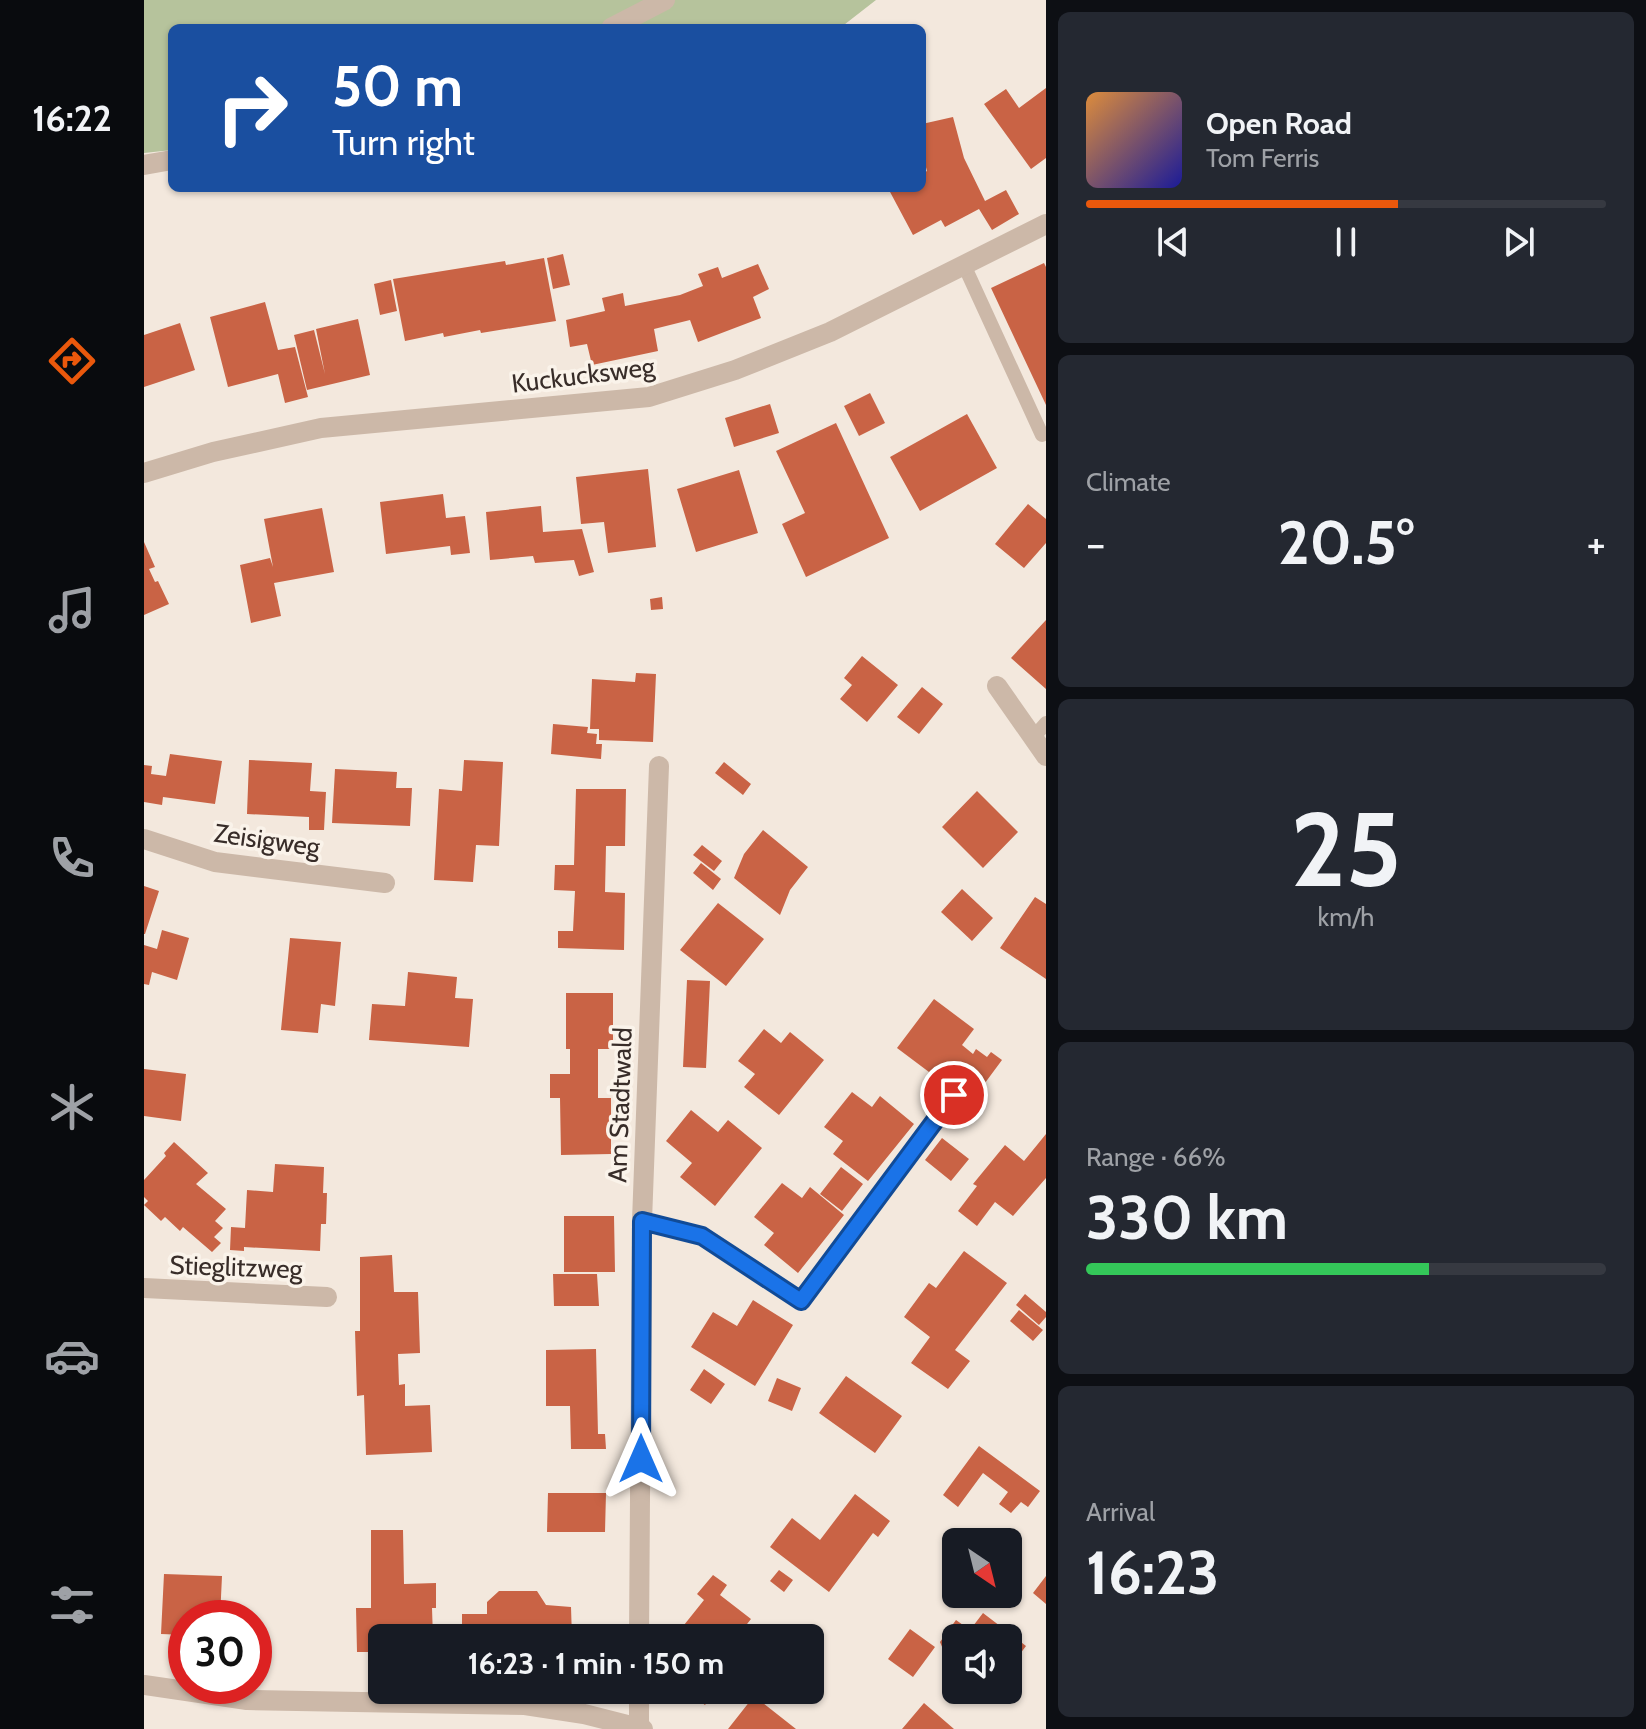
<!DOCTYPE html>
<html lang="en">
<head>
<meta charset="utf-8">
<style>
	body { margin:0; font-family:Cabin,sans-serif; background:#242831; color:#f1f3f6; height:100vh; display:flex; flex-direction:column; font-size:30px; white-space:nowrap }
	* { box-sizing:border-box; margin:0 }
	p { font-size:26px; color:#9ea1a6 }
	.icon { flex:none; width:44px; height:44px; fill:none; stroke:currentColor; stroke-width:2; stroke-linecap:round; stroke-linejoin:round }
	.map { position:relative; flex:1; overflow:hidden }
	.side { display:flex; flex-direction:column; gap:12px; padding:12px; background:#0d0f14; width:600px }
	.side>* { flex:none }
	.top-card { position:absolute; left:24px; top:24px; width:758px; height:168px; border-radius:12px; box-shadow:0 2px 6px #0004; background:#1a4fa0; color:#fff; overflow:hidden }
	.needle { width:52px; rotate:145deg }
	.buttons { position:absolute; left:798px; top:1528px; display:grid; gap:16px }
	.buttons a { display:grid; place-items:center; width:80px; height:80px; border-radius:12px; background:#171b24; box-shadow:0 2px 6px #0004; font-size:40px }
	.speed { position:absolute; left:24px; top:1600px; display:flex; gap:16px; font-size:40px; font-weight:700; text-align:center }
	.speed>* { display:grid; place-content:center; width:104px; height:104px; border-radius:50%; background:#171b24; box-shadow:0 2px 6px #0004; line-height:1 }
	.speed .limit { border:12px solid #d22; background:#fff; color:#111 }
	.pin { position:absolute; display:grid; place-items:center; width:68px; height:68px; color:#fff; margin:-34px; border:4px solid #fff; border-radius:50%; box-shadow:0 2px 8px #0007 }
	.me { position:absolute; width:88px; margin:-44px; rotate:0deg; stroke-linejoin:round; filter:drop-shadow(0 0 6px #0008) }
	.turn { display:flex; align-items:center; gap:28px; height:168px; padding:0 32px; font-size:36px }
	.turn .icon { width:104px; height:104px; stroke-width:2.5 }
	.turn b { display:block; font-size:56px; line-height:68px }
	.big { font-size:60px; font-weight:700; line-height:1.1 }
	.side .tile { flex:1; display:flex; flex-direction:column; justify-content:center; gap:12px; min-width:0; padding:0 28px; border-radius:12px; background:#242831 }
	.side .dial { align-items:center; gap:0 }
	.dial b { font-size:104px; line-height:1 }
	.song { display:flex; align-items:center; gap:24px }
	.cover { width:96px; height:96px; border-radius:12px; background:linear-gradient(135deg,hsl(30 70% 55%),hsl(240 70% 35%)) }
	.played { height:8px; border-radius:4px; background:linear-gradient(90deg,#ea580c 60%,#363941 60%) }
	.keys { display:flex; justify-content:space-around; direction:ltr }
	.heat { display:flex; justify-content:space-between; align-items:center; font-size:44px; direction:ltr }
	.charge { height:12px; border-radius:6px; background:linear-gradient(90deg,#34c759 66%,#363941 0) }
	.trip { position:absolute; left:224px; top:1624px; width:456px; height:80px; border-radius:12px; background:#171b24; box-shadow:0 2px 6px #0004; font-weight:700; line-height:80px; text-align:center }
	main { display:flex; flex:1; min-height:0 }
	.tabs { display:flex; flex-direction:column; width:144px; justify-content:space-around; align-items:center; background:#090b0e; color:#9ea1a6 }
	.tabs .icon { width:56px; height:56px }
	.tabs .active { color:#ea580c }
	.tabs b { font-size:36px; color:#f1f3f6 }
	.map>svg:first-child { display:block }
</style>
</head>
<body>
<main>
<nav class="tabs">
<b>16:22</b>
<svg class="icon active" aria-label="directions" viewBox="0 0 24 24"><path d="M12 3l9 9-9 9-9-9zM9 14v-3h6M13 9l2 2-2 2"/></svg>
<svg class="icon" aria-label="music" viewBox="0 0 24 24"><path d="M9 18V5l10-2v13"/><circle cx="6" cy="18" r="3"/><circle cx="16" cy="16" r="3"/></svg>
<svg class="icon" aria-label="phone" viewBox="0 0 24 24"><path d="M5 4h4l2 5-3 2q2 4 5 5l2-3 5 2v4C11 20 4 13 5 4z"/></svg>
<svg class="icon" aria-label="climate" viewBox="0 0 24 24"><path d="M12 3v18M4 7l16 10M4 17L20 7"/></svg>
<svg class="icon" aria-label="car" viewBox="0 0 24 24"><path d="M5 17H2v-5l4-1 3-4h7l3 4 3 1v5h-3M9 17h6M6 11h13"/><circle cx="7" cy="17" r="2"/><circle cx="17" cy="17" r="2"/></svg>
<svg class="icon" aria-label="filters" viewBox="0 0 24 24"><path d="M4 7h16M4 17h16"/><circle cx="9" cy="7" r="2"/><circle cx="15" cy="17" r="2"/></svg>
</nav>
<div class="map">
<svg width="902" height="1729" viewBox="0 0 902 1729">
	<rect width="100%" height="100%" fill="#f3e8dd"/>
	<path fill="#b6c39c" d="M0 0H732L696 28H28V150L0 153Z"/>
	<path fill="#c96345" d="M902 88V158L887 169 840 104 862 89 875 108Z
		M809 117 820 158 841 201 862 190 875 214 848 230 835 209 801 227 797 220 769 235 745 190 778 188V174L783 171 778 152V124Z
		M419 254 426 285 409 289 403 258Z
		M400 258 412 321 337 333 336 330 300 337 299 333 261 341 249 279 361 261 362 265Z
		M900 263 902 267V405L847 288Z
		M614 264 625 289 609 297 617 318 554 342 546 320 510 329 514 351 448 365 443 344 426 347 422 320 461 311 458 298 479 293 481 306 536 295 559 286 554 274 574 267 578 278Z
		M247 280 253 311 236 315 230 284Z
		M121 302 134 350 151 347 164 397 141 403 134 374 84 387 66 317Z
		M214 319 226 375 163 390 150 335 170 330 181 374 172 329Z
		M36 323 51 370 0 387V335Z
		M726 393 741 423 715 436 700 406Z
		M626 404 635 433 590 447 581 418Z
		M823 414 853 468 776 511 746 457Z
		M692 423 745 538 662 577 638 524 661 513 632 451Z
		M504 469 512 547 464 553 460 522 437 524 432 477Z
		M595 470 614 533 552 552 533 489Z
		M299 494 302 518 321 516 326 553 307 555 306 546 242 554 236 502Z
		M884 504 902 519V543L880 568 851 544Z
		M397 506 399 532 438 529 450 572 435 576 430 560 391 563 389 556 346 560 342 512Z
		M178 508 190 572 130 583 137 616 107 623 96 565 126 558 129 567 120 519Z
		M0 542 11 567 5 569 11 582 14 581 25 604 0 615Z
		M518 597 519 609 507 610 506 599Z
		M902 620V689L867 658Z
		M718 656 754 685 723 722 696 699 708 685 700 678Z
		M492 673 512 674 509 742 455 740V729H446L448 679 491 682Z
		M778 687 799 704 775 734 753 717Z
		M409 724 444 727 443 733 453 734 452 744H458L457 759 407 754Z
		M26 754 78 761 71 804 19 797 18 805 0 802V765L8 766 7 774 22 776Z
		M105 760 168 763 166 791 182 792 180 830H165V817L103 814Z
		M320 760 359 762 355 846 332 845 329 882 290 880 295 789 318 791Z
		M580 762 607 784 599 795 571 773Z
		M191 769 253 772 252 788H268L266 826 188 823Z
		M432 789H482L481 846H462L461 892 481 893 480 950 414 948V931H429L431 891 410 890 411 865H430Z
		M833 791 874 832 839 868 798 827Z
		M619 830 664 867 646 890 636 915 590 878 600 854Z
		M558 845 578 861 570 871 549 855Z
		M557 863 577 879 569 890 549 873Z
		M0 886 15 891 1 934H0Z
		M818 889 849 918 828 941 797 912Z
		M891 897 902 904V979L856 948Z
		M574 903 620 939 582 986 536 950Z
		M18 930 45 938 33 980 8 972 5 985 0 984V945L13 949Z
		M146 938 197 942 191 1006 177 1004 174 1033 137 1030Z
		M264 972 313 977 311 998 329 999 325 1047 225 1040 228 1004 261 1006Z
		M543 980 566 981 562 1068 539 1067Z
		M422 993H469V1049H454V1098H467V1154L417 1155 416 1098H406V1074H426V1049H422Z
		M790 999 830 1029 818 1045 829 1054 832 1049 843 1057 847 1052 858 1060 838 1087 804 1063 793 1078 753 1048Z
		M620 1029 637 1043 646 1032 680 1060 635 1115 600 1087 611 1074 594 1061Z
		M0 1069 42 1074 37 1121 0 1116Z
		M708 1092 728 1107 736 1096 770 1124 724 1181 689 1154 699 1141 680 1127Z
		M547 1110 574 1132 584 1120 618 1148 571 1206 536 1177 548 1163 522 1141Z
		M902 1134V1178L869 1216 851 1202 833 1226 814 1211 833 1186 829 1184 861 1145 880 1161Z
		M798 1138 825 1159 807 1181 781 1160Z
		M30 1142 64 1173 52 1184 82 1209 71 1221 79 1228 70 1237 77 1243 68 1252 39 1227 36 1231 21 1217 17 1221 0 1205 4 1201 0 1197V1180L22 1156 20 1153Z
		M131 1164 180 1167 179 1193H183L182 1224H177L176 1251 100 1247V1251L86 1250 87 1227 101 1228 103 1190 129 1192Z
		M697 1167 719 1184 698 1211 676 1194Z
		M638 1183 658 1198 666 1187 700 1215 654 1273 620 1245 630 1233 610 1217Z
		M420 1216H470L471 1272H420Z
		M820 1251 863 1283 811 1350 826 1361 804 1389 767 1363 786 1337 760 1317 785 1283 792 1288Z
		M248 1255 250 1292H274L276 1353 254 1354 255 1385 261 1384V1406L286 1405 288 1452 222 1455 220 1395 213 1396 211 1331H216V1257Z
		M409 1274H453L455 1306H410Z
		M881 1294 902 1312V1317L895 1325 872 1305Z
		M609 1300 649 1325 611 1386 547 1347 569 1312 593 1326Z
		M875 1310 899 1330 889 1341 866 1321Z
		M452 1349 454 1434H461L462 1449H427L426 1406H402V1350Z
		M560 1369 581 1384 567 1404 546 1390Z
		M702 1376 758 1416 731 1453 675 1413Z
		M633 1378 657 1388 648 1411 624 1401Z
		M835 1446 896 1491 884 1507 877 1502 867 1513 855 1504 864 1492 839 1473 814 1507 799 1495Z
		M404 1493H462L461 1532H403Z
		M711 1494 746 1521 734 1537 729 1533 685 1592 626 1547 648 1518 676 1540Z
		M227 1530H259L260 1584 292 1583V1608H288L289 1638H238V1652H213L212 1608H227Z
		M635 1570 649 1580 640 1592 626 1581Z
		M20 1574 78 1576 76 1618H42V1635L17 1634Z
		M569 1575 583 1585 576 1595 607 1619 592 1638H537L532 1635 560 1600 553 1594Z
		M902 1576V1604L889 1593Z
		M355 1591H393L402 1605 427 1607 428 1638H318V1614H343V1602Z
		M839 1613 882 1646 864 1670V1638H812V1667L804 1661 796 1642 812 1620 826 1630Z
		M766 1629 791 1647 769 1677 744 1659Z
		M540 1690H572L561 1705Z
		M610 1696 652 1729H584Z
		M780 1703 810 1729H758Z"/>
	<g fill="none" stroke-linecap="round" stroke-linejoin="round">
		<path stroke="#ccb8a8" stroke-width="14" d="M820 265 898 435
			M888 739 902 723
			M498 1221 558 1236 657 1301 810 1095"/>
		<path stroke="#ccb8a8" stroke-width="20" d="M0 473 69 452 177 428 505 397 591 370 686 332 902 224
			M853 686 902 756
			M0 839 71 862 241 883
			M0 1288 183 1297
			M495 1638 498 1221 515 766
			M0 1685 103 1700 381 1705 440 1714 499 1729
			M495 1727V1690"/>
		<path stroke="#ccb8a8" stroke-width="20" d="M467 28 521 0
			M0 165 28 160"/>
	</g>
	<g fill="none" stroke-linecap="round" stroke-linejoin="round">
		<defs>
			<path id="route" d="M497 1459 498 1221 558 1236 657 1301 810 1095"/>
		</defs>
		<use href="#route" stroke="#114b97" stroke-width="20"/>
		<use href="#route" stroke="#1a73e8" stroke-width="14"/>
	</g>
	<g text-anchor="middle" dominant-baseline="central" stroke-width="7" stroke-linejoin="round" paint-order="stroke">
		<g font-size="26" fill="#382d29" stroke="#faf3ea">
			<text transform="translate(439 375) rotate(-7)">Kuckucksweg</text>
			<text transform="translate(123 840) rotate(8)">Zeisigweg</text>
			<text transform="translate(476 1105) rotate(-88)">Am Stadtwald</text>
			<text transform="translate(92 1267) rotate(2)">Stieglitzweg</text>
		</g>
	</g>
</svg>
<div class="buttons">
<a><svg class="needle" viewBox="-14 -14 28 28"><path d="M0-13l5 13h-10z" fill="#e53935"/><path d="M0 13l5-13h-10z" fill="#9ea1a6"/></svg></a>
<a><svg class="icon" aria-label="sound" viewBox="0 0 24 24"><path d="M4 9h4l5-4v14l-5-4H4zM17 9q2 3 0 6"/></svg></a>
</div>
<div class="speed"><div class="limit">30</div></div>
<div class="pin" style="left:810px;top:1095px;background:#d93025"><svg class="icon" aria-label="arrive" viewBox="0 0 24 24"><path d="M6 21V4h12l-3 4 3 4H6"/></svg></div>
<svg class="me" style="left:497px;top:1459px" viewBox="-20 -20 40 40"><path d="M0-17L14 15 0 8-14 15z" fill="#1a73e8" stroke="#fff" stroke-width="4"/></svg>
<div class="trip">16:23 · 1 min · 150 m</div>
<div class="top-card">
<div class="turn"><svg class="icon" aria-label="right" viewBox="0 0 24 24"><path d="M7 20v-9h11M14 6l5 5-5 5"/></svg><div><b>50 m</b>Turn right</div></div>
</div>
</div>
<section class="side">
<div class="tile">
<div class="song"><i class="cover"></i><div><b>Open Road</b><p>Tom Ferris</p></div></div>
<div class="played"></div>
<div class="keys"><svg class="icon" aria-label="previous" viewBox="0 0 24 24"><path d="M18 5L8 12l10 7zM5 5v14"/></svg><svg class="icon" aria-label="pause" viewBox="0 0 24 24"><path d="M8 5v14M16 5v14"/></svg><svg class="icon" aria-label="next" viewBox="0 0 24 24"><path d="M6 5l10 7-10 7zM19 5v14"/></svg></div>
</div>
<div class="tile"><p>Climate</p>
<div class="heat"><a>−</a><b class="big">20.5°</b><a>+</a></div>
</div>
<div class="tile dial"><b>25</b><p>km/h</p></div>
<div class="tile"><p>Range · 66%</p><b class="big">330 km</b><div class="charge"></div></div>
<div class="tile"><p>Arrival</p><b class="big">16:23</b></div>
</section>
</main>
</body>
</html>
